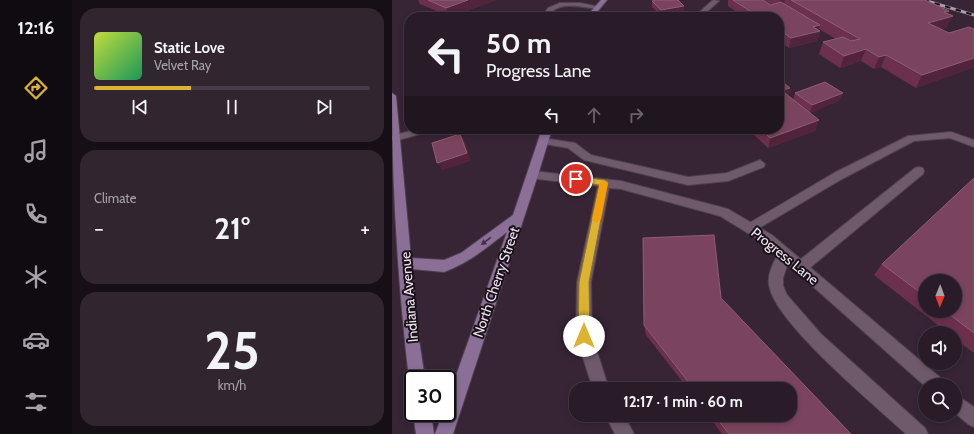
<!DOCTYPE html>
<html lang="en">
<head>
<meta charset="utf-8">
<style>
	body { margin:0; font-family:Cabin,sans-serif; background:#312530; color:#f1f3f6; height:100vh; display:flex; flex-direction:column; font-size:15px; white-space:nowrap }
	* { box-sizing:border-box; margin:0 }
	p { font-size:13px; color:#a5a1a8 }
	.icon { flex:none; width:22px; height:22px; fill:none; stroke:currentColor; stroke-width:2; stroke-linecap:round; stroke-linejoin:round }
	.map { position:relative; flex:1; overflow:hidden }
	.sheet { display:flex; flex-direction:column; gap:8px; padding:8px; background:#170f16; width:320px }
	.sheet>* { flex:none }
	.guide { position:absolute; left:12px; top:12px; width:380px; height:122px; border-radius:16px; box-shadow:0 2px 6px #0003,0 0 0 1px #453a45; background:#291c28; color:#f1f3f6; overflow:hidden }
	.needle { width:26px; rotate:181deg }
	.buttons { position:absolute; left:526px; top:274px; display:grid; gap:8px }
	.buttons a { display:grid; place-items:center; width:44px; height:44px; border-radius:50%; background:#291c28; box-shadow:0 2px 6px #0003,0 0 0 1px #453a45; font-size:20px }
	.speed { position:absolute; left:12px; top:370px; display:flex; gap:8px; font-size:20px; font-weight:700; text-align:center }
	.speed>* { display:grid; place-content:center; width:52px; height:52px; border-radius:50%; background:#291c28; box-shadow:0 2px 6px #0003,0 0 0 1px #453a45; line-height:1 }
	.speed .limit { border:2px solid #111; border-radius:6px; background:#fff; color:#111 }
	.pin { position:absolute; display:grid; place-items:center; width:34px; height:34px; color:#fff; margin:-17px; border:2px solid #fff; border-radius:50%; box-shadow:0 1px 4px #0007 }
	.me { position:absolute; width:44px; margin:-22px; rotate:0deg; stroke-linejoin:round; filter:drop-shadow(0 0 3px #0008) }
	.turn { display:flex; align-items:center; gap:14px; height:84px; padding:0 16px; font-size:18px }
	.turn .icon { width:52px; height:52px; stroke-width:2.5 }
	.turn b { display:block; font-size:28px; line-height:34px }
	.lanes { display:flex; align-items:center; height:38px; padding:0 16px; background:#0003; justify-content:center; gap:20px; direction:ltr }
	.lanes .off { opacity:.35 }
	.big { font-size:30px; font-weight:700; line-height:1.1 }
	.sheet .widget { flex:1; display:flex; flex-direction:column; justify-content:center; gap:6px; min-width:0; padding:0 14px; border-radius:16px; background:#312530 }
	.sheet .dial { align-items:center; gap:0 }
	.dial b { font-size:52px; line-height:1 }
	.song { display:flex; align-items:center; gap:12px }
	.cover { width:48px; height:48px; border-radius:6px; background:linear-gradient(135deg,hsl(70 70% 55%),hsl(150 70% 35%)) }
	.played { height:4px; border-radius:2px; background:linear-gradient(90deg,#dcb233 35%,#453a45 35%) }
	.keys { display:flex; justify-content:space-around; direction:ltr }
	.heat { display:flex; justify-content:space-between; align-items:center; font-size:22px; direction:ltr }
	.trip { position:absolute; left:177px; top:382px; width:228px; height:40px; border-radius:16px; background:#291c28; box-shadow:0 2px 6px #0003,0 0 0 1px #453a45; font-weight:700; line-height:40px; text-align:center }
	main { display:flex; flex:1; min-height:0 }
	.dock { display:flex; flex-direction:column; width:72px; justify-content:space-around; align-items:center; background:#100b10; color:#a5a1a8 }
	.dock .icon { width:28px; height:28px }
	.dock .current { color:#dcb233 }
	.dock b { font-size:18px; color:#f1f3f6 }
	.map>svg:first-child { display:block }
</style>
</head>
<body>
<main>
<nav class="dock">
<b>12:16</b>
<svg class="icon current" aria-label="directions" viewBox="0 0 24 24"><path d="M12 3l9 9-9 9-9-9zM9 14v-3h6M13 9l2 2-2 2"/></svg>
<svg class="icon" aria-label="music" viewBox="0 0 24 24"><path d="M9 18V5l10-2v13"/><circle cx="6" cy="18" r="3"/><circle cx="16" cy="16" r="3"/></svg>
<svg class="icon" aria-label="phone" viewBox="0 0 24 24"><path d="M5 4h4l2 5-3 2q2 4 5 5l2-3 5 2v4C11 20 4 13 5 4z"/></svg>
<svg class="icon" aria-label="climate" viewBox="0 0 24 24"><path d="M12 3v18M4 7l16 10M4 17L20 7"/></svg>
<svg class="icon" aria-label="car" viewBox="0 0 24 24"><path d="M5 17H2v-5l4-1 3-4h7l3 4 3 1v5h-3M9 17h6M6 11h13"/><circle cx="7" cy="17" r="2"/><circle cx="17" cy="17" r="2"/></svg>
<svg class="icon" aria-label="filters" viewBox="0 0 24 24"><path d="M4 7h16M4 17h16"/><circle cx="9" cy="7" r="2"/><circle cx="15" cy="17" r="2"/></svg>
</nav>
<section class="sheet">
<div class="widget">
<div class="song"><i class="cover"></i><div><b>Static Love</b><p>Velvet Ray</p></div></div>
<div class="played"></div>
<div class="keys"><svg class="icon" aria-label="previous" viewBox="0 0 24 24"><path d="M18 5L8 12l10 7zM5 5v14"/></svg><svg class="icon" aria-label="pause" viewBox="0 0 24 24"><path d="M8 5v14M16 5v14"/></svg><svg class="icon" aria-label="next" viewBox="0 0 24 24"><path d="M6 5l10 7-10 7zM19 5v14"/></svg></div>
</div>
<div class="widget"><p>Climate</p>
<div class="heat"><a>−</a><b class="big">21°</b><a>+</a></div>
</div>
<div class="widget dial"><b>25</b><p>km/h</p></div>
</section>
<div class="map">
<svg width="582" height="434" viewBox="0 0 582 434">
	<rect width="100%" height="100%" fill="#372535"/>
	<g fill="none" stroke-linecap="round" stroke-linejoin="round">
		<defs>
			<path id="lane" d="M321 0 327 1 309 17H302Z
				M168 3H188L208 7 205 9C190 7 165 0 156 17H150L156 8Z
				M25 129H41L39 131 3 141 0 140V136Z
				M559 132 582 140V147L558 138 522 141 450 179 362 231 358 233 354 231 352 228 354 225 442 173 516 136Z
				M151 138 183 143 199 155 296 177 335 173 368 160 373 164 372 167 336 181 296 185 192 160 176 148 147 143 146 141 147 139Z
				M527 167 531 168 532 171 531 174 414 271 409 273 404 271 402 267 404 263 523 168Z
				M393 249 398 250 399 254 391 278V286L395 295 429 334 533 428 536 434H514C484 406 382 322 377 285 375 273 383 260 388 250Z"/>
			<path id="street" d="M141 171 229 181 336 209 380 235 550 379 552 385 533 386 372 243 328 216 229 189 217 188 199 282 200 336 217 389H201L184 336 185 282 206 186 137 178 136 175Z
				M563 394 582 407V427L576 424 563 413Z
				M213 415H232L242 434H223Z"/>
			<path id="secondary" d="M209 0H215L201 17H194Z
				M0 93 4 96 19 258 52 260 69 253 121 215 150 129H160L146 175 61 434H43L51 413H55V401L115 232C93 249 78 262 52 272L20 269 25 326 33 379H21V385H19L17 379C6 284 0 189 0 93Z
				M21 413H39L42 434H24Z"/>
		</defs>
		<use href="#lane" stroke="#50414f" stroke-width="2"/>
		<use href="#street" stroke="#50414f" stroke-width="2"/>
		<use href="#secondary" stroke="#50414f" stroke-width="2"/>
		<use href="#lane" fill="#6f5a6c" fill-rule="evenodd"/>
		<use href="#street" fill="#6f5a6c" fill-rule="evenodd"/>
		<use href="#secondary" fill="#8b6f97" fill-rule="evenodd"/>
		<defs>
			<path id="rail" d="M532 0 582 15"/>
		</defs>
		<use href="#rail" stroke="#a99ba7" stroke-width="3"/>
		<use href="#rail" stroke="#191119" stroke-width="2" stroke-dasharray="5.5" stroke-linecap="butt"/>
	</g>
	<path fill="#6c304c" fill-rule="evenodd" d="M26 0H104L59 17 28 4Z
		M336 0H371L379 5 380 4 372 0H533L557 11 556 13 555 27 549 29 557 33 582 29V67L524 88 489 67 482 69 469 61 448 68 427 54 431 42 444 39 427 29 426 30 428 31 425 41 397 48 387 41V17H352L336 6Z
		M260 1 292 12 270 16 260 7Z
		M387 79 397 95 396 96 401 100 403 93 448 100 418 113 412 109 427 120 423 131 376 148 356 129H387Z
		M582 178V353L563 339V333H556L482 275 490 264ZM533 281 563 311H533Z
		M329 298 459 434H330L316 415H398V389H296L254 335 252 325Z"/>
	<path fill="#51243c" d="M76 0H104L58 17 54 8Z
		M388 0H393L391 8 387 9Z
		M292 6V12L270 16 269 10Z
		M557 11 553 18 561 16 555 27 531 34 536 23 552 12Z
		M428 25 426 32 428 31 425 41 397 48 399 38 421 27Z
		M474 49 469 61 448 68 452 56Z
		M494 55 489 67 482 69 487 57Z
		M582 58V67L524 88 530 75Z
		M398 88 397 95 387 98V92Z
		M451 93 448 100 418 113 420 105Z
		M427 120 423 131 376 148 378 138Z
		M68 134 73 142 79 161 50 170 45 163Z"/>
	<path fill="#7a445e" stroke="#8d5d74" d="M36 0H76L54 8Z
		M264 0H286L292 6 269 10 260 1Z
		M341 0H371L379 5 389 2 428 25 421 27 428 31 399 38 387 30V17H367Z
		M399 0H533L557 11 552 12 561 16 536 23 557 33 577 27 582 29V58L530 75 494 55 487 57 474 49 452 56 431 42 451 37 459 41 468 39Z
		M387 79 398 88 387 91Z
		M433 82 451 93 420 105 403 93Z
		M389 90 427 120 378 138 369 129H387V91Z
		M68 134 75 153 45 163 40 143Z
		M582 178V333L553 311H563V281H533V296L490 264Z
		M322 235 329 298 459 434H337L322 415H398V389H302L252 325 251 238Z"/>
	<defs><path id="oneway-solid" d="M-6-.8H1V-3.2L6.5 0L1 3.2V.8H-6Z"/></defs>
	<use fill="#413245" href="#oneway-solid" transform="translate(94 241) rotate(143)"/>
	<path fill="#dcb233" stroke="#8f7421" d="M184 176 212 180 216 182 197 282 198 336 196 340 192 342 188 340 186 336 187 282 207 185 181 181V177Z"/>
	<path fill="#f59e0b" d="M212 180 216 183 209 219 205 223 200 219 208 183Z"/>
	<g text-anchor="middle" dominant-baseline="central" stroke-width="4" stroke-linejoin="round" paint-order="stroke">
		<g font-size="14" fill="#f0e3ee" stroke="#191119">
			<text transform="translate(393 256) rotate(39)">Progress Lane</text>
			<text transform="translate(104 282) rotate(-71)">North Cherry Street</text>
			<text transform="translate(17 297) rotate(-95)">Indiana Avenue</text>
		</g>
	</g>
</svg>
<div class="buttons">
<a><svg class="needle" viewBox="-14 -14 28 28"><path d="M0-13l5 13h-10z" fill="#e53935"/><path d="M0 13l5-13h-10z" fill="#a5a1a8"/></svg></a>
<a><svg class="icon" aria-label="sound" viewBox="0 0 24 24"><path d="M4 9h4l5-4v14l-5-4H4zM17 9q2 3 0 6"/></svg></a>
<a><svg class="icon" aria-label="search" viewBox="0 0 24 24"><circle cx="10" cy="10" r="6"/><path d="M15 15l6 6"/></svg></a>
</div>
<div class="speed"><div class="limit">30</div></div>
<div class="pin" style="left:184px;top:179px;background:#d93025"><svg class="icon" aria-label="arrive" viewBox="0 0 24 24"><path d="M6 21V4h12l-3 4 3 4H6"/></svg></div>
<svg class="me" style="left:192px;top:336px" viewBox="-20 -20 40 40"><circle r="19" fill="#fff"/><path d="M0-13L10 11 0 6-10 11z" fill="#dcb233"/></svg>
<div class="trip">12:17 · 1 min · 60 m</div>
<div class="guide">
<div class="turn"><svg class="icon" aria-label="left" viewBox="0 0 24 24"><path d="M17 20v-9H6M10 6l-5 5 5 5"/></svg><div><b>50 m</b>Progress Lane</div></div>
<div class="lanes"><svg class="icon" aria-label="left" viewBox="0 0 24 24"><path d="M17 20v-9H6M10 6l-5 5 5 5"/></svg><svg class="icon off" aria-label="ahead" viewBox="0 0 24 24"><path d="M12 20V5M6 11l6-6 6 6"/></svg><svg class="icon off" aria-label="right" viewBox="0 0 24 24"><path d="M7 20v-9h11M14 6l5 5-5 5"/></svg></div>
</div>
</div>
</main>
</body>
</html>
